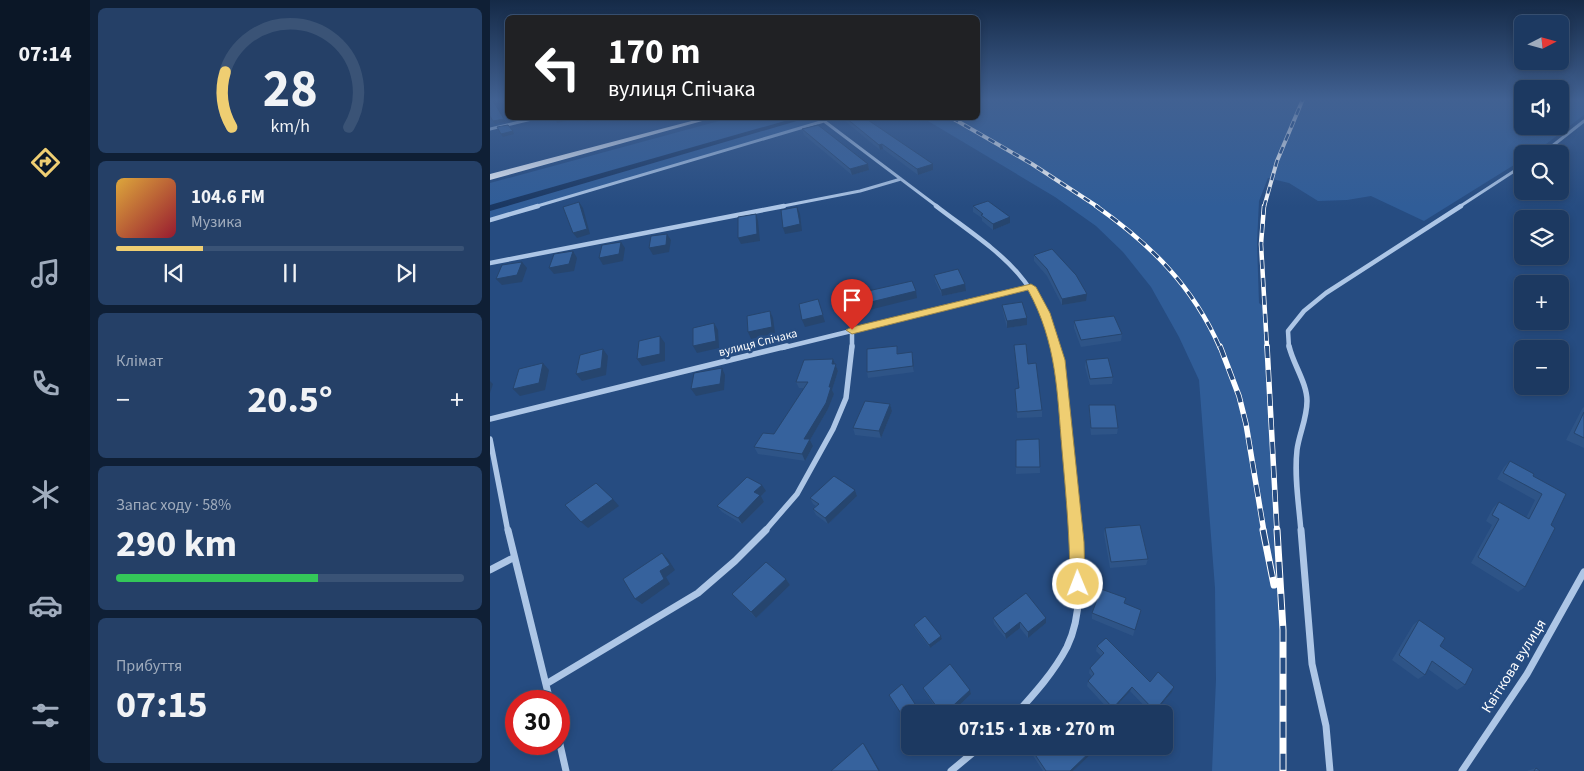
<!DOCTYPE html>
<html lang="uk">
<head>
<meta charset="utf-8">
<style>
	body { margin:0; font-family:"Source Sans 3",sans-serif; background:#254067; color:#f1f3f6; height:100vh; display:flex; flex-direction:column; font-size:19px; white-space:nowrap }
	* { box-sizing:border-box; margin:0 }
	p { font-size:16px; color:#a0acbd }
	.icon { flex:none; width:28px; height:28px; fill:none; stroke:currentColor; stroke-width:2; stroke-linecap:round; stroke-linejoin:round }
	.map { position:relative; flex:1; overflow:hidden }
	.details { display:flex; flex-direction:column; gap:8px; padding:8px; background:#0f1f35; width:400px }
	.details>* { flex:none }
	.banner { position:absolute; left:15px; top:15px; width:475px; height:105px; border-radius:8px; box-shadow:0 2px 8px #0003,0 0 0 1px #3a5376; background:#202124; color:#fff; overflow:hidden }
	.needle { width:32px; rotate:84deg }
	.buttons { position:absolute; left:1024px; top:15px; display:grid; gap:10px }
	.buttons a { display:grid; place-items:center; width:55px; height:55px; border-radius:8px; background:#1c3961; box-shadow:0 2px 8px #0003,0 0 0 1px #3a5376; font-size:25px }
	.speed { position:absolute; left:15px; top:690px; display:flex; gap:10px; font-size:25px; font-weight:700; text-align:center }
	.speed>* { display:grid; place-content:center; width:65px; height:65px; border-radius:50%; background:#1c3961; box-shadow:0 2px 8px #0003,0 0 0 1px #3a5376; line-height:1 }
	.speed .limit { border:8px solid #d22; background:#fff; color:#111 }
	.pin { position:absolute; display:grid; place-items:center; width:42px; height:42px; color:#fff; margin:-51px -21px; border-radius:50% 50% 50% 0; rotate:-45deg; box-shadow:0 0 5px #0007 }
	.pin .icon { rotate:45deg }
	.me { position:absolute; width:55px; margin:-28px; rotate:359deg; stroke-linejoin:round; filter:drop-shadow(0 0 4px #0008) }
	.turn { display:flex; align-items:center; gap:18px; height:105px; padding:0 20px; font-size:22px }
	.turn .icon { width:65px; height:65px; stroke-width:2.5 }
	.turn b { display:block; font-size:35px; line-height:42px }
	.big { font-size:38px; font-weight:700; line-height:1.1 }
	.details .widget { flex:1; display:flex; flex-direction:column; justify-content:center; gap:8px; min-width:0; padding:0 18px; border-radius:8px; background:#254067 }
	.details .dial { align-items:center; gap:0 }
	.dial svg { height:130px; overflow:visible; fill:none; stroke:#3a5376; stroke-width:7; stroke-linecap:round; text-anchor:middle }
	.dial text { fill:#f1f3f6; stroke:none }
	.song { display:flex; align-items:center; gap:15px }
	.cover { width:60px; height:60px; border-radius:8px; background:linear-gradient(135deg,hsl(40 70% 55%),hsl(350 70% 35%)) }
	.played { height:5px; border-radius:2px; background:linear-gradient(90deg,#efce72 25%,#3a5376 25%) }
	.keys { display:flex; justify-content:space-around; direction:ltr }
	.heat { display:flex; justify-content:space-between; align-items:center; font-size:28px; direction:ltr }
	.charge { height:8px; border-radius:4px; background:linear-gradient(90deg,#34c759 58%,#3a5376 0) }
	.trip { position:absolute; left:411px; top:705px; width:272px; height:50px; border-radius:8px; background:#1c3961; box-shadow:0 2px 8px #0003,0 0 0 1px #3a5376; font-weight:700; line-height:50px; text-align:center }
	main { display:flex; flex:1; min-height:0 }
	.tab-bar { display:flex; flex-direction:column; width:90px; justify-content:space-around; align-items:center; background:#0b1727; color:#a0acbd }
	.tab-bar .icon { width:35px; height:35px }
	.tab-bar .current { color:#efce72 }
	.tab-bar b { font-size:22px; color:#f1f3f6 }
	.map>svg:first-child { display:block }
</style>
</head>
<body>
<main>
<nav class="tab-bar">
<b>07:14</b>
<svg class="icon current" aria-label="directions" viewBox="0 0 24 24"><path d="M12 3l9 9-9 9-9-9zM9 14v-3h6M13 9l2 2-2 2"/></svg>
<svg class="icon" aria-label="music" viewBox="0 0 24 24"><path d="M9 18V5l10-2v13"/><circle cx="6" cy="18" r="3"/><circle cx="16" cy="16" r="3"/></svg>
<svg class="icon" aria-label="phone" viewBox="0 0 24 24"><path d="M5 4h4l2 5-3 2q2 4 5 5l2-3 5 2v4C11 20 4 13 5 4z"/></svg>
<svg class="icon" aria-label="climate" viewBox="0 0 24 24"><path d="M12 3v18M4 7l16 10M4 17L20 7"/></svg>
<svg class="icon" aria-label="car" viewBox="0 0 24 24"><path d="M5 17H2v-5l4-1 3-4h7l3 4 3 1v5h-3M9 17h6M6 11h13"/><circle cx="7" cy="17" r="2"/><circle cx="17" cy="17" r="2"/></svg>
<svg class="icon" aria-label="filters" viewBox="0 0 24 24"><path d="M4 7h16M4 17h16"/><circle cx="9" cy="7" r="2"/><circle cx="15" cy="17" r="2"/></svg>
</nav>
<section class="details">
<div class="widget dial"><svg viewBox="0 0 100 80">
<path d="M14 69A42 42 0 1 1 86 69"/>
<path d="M14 69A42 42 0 0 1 10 35" stroke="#efce72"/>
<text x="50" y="56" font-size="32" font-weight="700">28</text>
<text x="50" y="72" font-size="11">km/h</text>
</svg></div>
<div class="widget">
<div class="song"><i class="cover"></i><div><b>104.6 FM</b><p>Музика</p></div></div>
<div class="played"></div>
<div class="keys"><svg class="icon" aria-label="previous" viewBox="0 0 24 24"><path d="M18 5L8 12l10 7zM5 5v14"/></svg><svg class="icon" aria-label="pause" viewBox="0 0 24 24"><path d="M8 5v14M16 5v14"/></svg><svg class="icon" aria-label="next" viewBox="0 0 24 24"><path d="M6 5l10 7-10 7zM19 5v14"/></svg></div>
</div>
<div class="widget"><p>Клімат</p>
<div class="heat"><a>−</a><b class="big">20.5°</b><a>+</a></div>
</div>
<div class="widget"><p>Запас ходу · 58%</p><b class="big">290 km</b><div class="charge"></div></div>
<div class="widget"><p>Прибуття</p><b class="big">07:15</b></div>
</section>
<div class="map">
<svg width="1094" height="771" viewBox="0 0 1094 771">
	<rect width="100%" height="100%" fill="#264c81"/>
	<path fill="#305d98" d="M488 99H810L808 104 811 99H1032V126H1070V99H1094V115L1043 154H1032V160L934 221 881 196 857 200 828 201 799 183 778 178 769 201 767 243 769 303 774 307 793 630V771H722L726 680 725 588 709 380 689 337 661 287 633 252 606 226 565 197 433 118H488Z
		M240 118H333H332L334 121 0 221V183Z"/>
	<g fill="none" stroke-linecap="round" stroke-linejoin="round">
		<path fill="#1a3761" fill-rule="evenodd" d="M305 118H317L0 211V205Z"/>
		<path stroke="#adc6e6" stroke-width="3" d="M330 118 448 207
			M0 129 46 118
			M1052 154 1094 121
			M44 207 334 121
			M288 207 370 191 411 179
			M969 207 1032 166"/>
		<path stroke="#adc6e6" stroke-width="4.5" d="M446 206C505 251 545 271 566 348
			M0 220 48 206
			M0 263 294 206
			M362 331V348
			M292 348 541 287
			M799 348 798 331 814 311 836 293 971 206"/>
		<path stroke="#adc6e6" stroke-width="5.5" d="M566 346 573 389 586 532
			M799 346C803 364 817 383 817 401 817 419 809 434 807 450 804 477 809 505 811 532
			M0 419 297 346
			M0 439 18 532
			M274 532 307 494 343 429 356 398 362 346"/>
		<path stroke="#adc6e6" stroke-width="7" d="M18 530 60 701
			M811 530 822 664 836 726 840 771
			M0 570 23 558
			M56 684 208 593 245 561 276 530
			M526 714C545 693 564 672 577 647 594 612 589 568 586 530
			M69 740 76 771
			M461 771 491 746
			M972 771 1037 674 1094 572"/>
		<path fill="#eef4fd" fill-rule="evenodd" d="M213 118H223L0 180V174Z"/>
		<defs>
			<path id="rail-far3" d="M462 118 542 164 608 207
				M774 207 787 161 813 99"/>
			<path id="rail-far2" d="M606 206C660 244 703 286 730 348
				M774 206 771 244 777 348"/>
			<path id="rail-far1" d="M730 346 749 396 756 424 774 532
				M777 346 787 532"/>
			<path id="rail" d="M773 530 784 585
				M787 530 793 630V771"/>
		</defs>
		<use href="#rail-far3" stroke="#fff" stroke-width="4"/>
		<use href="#rail-far2" stroke="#fff" stroke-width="4.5"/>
		<use href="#rail-far1" stroke="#fff" stroke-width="5.5"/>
		<use href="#rail" stroke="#fff" stroke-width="7"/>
		<use href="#rail-far3" stroke="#264c81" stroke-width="2.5" stroke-dasharray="7" stroke-linecap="butt"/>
		<use href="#rail-far2" stroke="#264c81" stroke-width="3" stroke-dasharray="9" stroke-linecap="butt"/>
		<use href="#rail-far1" stroke="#264c81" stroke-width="4" stroke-dasharray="12" stroke-linecap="butt"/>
		<use href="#rail" stroke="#264c81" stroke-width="5" stroke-dasharray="16" stroke-linecap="butt"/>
	</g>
	<path fill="#2e5487" d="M354 118H375L443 164V170L428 175 393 149 390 150 355 121Z
		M312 129 378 164 379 170 362 175 314 135Z
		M483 206 520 223 503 230 492 221V218L483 212Z
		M544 255 596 301 572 305 557 276 544 261Z
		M444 275 476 291 452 296 445 281Z
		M512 305 537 325 517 328 513 312Z
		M584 321 632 334 631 341 591 347 584 328Z
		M524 345 552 410V417L527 418 525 389 529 388Z
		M407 346 408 354 422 352 423 359 424 372 378 378 377 372Z
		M343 359 348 371 342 390 344 394 338 409 320 440 323 446 315 461 268 454 264 447 284 434 314 388H309L306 382Z
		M596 360 623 377 622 384 600 385 595 367Z
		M400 404 402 411 391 438 365 435 363 428Z
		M599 405 628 428 627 434 601 435 599 412Z
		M1094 407V448L1076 440 1092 409Z
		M549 439 550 473 526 474V440Z
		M1020 461 1043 476 1076 494 1061 525 1035 587 1028 592 981 563 1002 525 996 521 1003 508 1009 502 1036 518 1045 500 1007 479 1014 467Z
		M365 490 367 496 338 524 326 515 323 509 326 506 323 504 320 498Z
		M276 491 271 496 274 502 252 524 232 512 227 506Z
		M615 528 658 559 656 565 620 568 614 534Z
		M296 579 300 585 266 618 242 594Z
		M636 598 634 604 651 610 643 636 602 619V613Z
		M503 618 556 623 538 638 530 628 516 639 504 624Z
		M929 620 950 646 975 685 967 690 938 669 935 675 928 679 902 660 923 625Z
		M424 625 451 636 452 639 440 648 425 628Z
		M607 646 660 682 684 687 682 692 663 714H662L640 691 621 712 597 686 598 681 602 677 599 673 600 668 611 656 606 651Z
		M433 688 480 690 481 694 460 714H450L435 692Z
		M542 750H602L601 754 583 771H553L542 754Z
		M1046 768 1050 771H1037Z"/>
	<path fill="#26456e" d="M76 118H91L67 123 66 120Z
		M99 118H114L97 122 95 119Z
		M14 119 16 122 5 124 3 121Z
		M23 131 24 134 13 137 11 134Z
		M392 144 393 149 390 150 389 145Z
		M378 164 379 170 362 175 360 169Z
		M443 164V170L428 175 427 169Z
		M89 202 93 208 100 234 87 238 83 233Z
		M307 207 310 214 312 231 295 234 293 228Z
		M266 214 268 221 270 241 251 244 248 238Z
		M520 217V223L503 230V224Z
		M177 234 181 240 179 252 163 255 159 248Z
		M131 242 135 248 133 261 113 265 109 258Z
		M83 251 87 258 84 271 64 274 59 268Z
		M32 262 37 268 32 282 12 285 6 279Z
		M475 284 476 291 452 296 451 290Z
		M426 291 427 298 387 308 362 315 360 308 385 301Z
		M597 294 596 301 572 305V299Z
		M328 299 335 322 315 327 312 320Z
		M280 311 283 318 285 333 261 339 258 332Z
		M537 318V325L517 328V321Z
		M224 323 228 330 229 348 207 353 203 346Z
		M170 336 175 343V361L152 366 147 359Z
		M113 349 118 356 116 375 92 381 86 374Z
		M422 352 423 359 424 372 423 366Z
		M343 359 348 371 342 390 344 394 338 409 320 440 323 446 315 461 312 454 314 439 339 387 342 364Z
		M53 363 59 370 55 390 30 396 23 389Z
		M232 368 235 375 234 390 206 396 201 389Z
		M0 381 3 384 0 393Z
		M400 404 402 411 391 438 389 431Z
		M272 485 276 491 271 496 274 502 252 524 248 518 264 492Z
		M365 490 367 496 338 524 335 518Z
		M123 499 129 506 98 528 91 522Z
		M172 553 178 559 185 570 176 577 180 584 152 604 145 599 170 571Z
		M296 579 300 585 266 618 261 612Z
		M556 618V623L538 638V632Z
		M530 622V628L516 639 515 634Z
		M451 636 452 639 440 648 439 645Z
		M642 687 640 691 621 712 623 708Z
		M684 687 682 692 663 714 665 711Z
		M480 690 481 694 460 714H454Z
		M427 707 428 709 422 714H420V716L415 720 414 718Z
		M373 743 376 747 390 771H389Z
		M602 750 601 754 583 771H580Z"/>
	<path fill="#36629d" stroke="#26456e" d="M0 99H2L14 119 3 121 0 116Z
		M64 118H76L66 120Z
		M356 118H375L443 164 427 169 392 144 389 145Z
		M18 125 23 131 11 134 7 127Z
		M328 125 378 164 360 169 312 129Z
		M498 201 520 217 503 224 491 215 493 214 483 206Z
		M89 202 97 229 83 233 73 207Z
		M307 207 310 224 293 228 291 210Z
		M266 214 267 234 248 238V217Z
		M177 234 176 245 159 248 161 236Z
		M131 242 129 254 109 258 112 245Z
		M562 249 586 275 597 294 572 299 557 269 544 255Z
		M83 251 79 264 59 268 64 254Z
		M32 262 27 275 6 279 12 265Z
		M468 269 475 284 451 290 444 275Z
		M422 281 426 291 385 301 360 308 356 296Z
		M328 299 333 315 312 320 309 304Z
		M532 302 537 318 517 321 512 305Z
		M280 311 282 327 258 332 257 316Z
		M624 316 632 334 591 340 584 321Z
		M224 323 226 341 203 346V328Z
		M170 336V354L147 359 149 341Z
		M536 344 538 364 546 363 552 410 527 412 525 389 529 388 524 345Z
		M407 346V354L422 352 423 366 377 372V349Z
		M113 349 111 368 86 374 90 355Z
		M618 358 623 377 600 379 596 360Z
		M343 359 342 364H346L339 387H341L336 403 314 439H320L312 454 264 447 273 433 284 434 318 382H306L314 360Z
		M53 363 49 383 23 389 29 369Z
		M232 368 230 384 201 389 204 373Z
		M375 401 400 404 389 431 363 428Z
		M599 405H625L628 428H601Z
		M1094 412V438L1084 433Z
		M549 439 550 467H526V440Z
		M1020 461 1044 474 1043 476 1076 494 1061 525 1065 528 1035 587 988 557 1009 519 1002 515 1009 502 1039 519 1052 494 1013 473Z
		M344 476 365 490 335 518 323 509 329 504 320 498Z
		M257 477 272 485 264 492 270 495 248 518 227 506Z
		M106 483 123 499 91 522 75 505Z
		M650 525 658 559 621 562 615 528Z
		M172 553 180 565 170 571 174 579 145 599 133 579Z
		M276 562 296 579 261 612 242 594Z
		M611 589 636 598 634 603 651 610 645 630 602 613Z
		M536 593 556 618 538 632 530 622 515 634 503 618Z
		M435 616 451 636 439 645 424 625Z
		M929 620 955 638 950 646 983 669 975 685 942 661 935 675 909 655Z
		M616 638 660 682 668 672 684 687 665 711 642 687 623 708 598 681 604 674 600 668 614 653 607 646Z
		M460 664 480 690 454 714H452L433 688Z
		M412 684 427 707 414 718 399 695Z
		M373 743 389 771H341Z
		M546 746H600L602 750 580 771H556L542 750Z
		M1046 768 1050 771H1044Z"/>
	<linearGradient id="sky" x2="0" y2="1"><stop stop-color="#152a47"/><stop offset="0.48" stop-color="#416192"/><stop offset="1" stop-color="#416192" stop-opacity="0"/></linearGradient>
	<rect width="1094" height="207" fill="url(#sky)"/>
	<path fill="#efce72" stroke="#9b864a" d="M541 284 546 287 560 313 575 360 594 542 595 584 593 589 588 591 582 589 580 584C580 539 576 495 572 450 567 392 567 343 538 290L362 334 356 330 362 327Z"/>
	<g text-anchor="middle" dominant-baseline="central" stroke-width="5" stroke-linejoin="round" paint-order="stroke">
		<g font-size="12" fill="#fff" stroke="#264c81">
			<text transform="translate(268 343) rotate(-14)">вулиця Спічака</text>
		</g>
		<g font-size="15" fill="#fff" stroke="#264c81">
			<text transform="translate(1024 666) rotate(-58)">Квіткова вулиця</text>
		</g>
	</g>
</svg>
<div class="buttons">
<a><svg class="needle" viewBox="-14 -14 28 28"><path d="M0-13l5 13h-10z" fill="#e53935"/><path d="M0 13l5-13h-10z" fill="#a0acbd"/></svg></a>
<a><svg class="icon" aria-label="sound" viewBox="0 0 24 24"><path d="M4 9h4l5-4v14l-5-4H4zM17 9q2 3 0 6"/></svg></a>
<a><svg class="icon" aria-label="search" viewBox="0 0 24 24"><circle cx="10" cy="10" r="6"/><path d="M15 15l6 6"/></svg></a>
<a><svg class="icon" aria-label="layers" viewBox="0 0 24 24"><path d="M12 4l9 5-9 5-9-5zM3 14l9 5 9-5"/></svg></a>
<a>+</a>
<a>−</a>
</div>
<div class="speed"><div class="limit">30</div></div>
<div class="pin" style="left:362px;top:330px;background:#d93025"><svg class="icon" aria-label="arrive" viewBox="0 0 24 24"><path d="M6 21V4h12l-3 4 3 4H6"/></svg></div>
<svg class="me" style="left:588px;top:584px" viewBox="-20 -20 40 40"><circle r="17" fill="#efce72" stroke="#fff" stroke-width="3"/><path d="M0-11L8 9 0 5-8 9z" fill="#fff"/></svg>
<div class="trip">07:15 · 1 хв · 270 m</div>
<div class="banner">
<div class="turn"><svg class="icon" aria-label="left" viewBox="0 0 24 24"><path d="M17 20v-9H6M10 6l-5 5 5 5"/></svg><div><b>170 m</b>вулиця Спічака</div></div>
</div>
</div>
</main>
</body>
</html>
